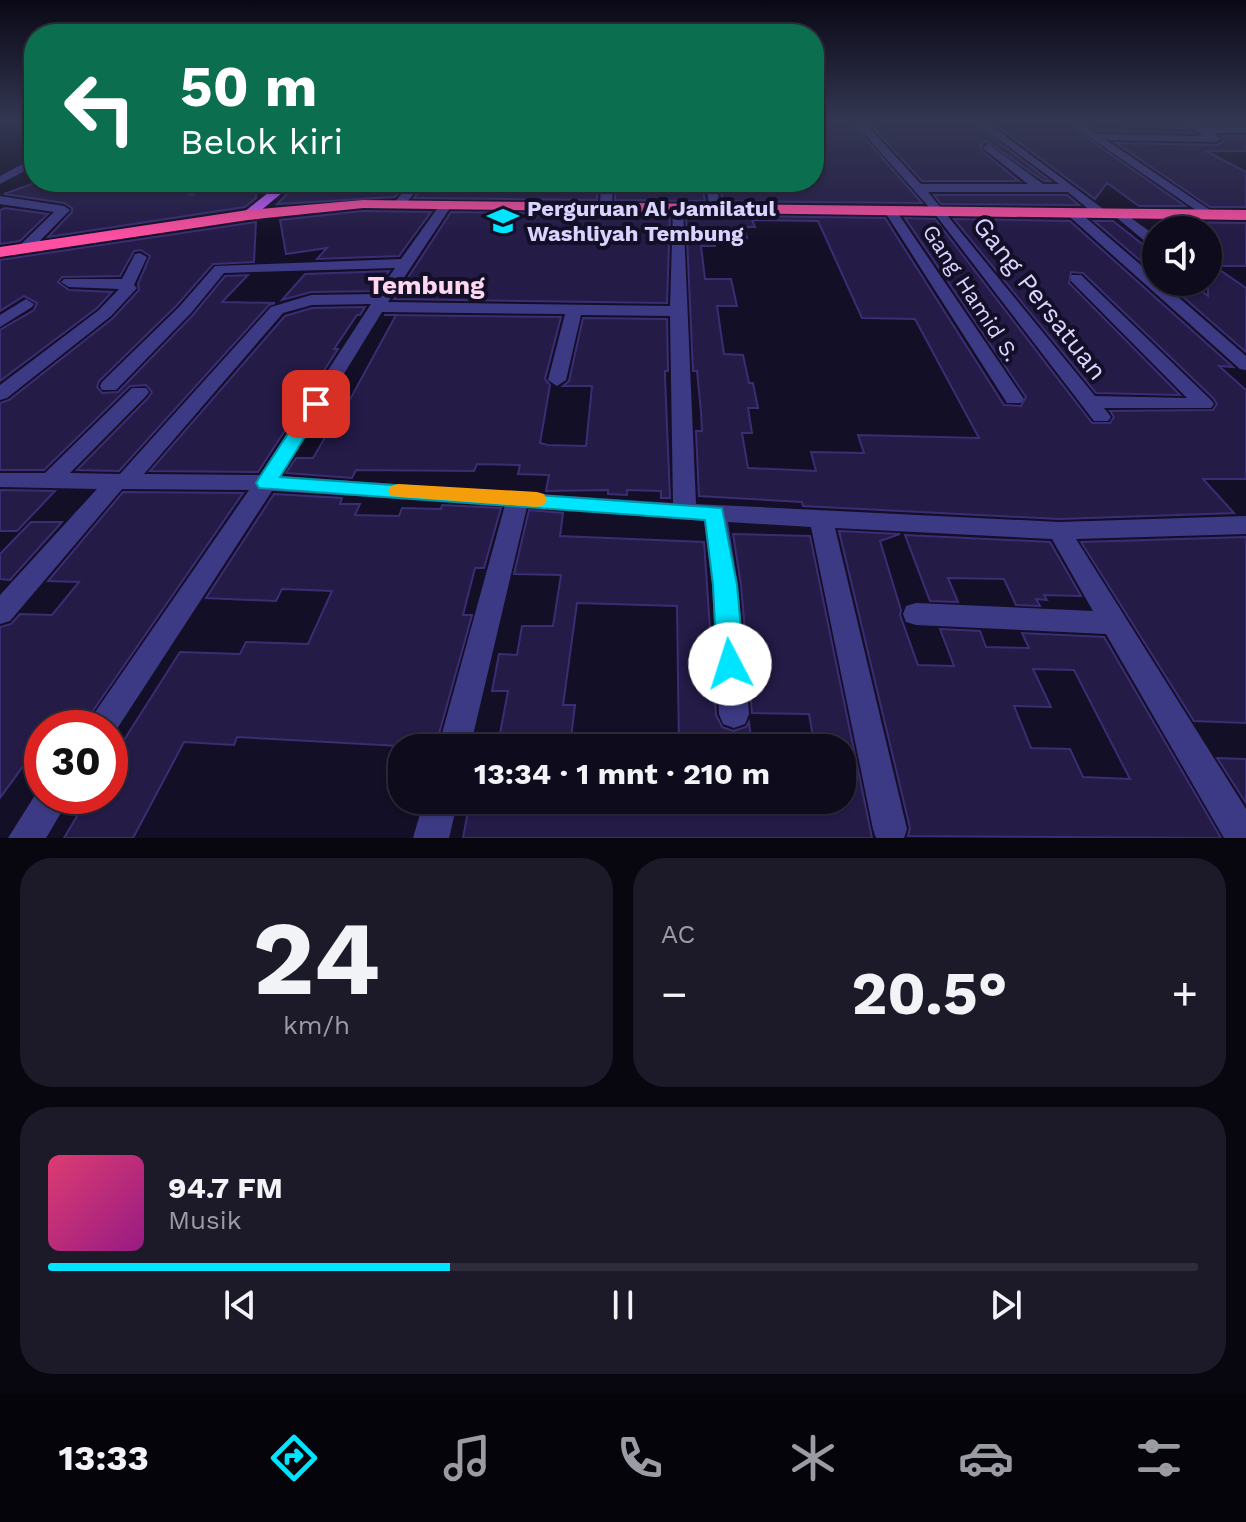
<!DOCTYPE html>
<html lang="id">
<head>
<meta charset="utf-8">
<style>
	body { margin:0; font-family:"Work Sans",sans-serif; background:#1c1929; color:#f1f3f6; height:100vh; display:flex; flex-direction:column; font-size:30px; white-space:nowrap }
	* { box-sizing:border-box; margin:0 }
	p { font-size:26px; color:#9b9ba3 }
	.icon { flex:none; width:44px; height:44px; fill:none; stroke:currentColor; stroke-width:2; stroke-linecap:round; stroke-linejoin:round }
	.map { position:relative; height:838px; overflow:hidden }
	.details { display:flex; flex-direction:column; gap:20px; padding:20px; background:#08060f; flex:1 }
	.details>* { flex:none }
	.hud { position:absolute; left:24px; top:24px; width:800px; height:168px; border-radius:32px; box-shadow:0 2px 6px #0004,0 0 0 2px #2e2b3b; background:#0b6e4f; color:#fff; overflow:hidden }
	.controls { position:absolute; left:1142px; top:216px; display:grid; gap:16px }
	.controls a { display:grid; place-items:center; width:80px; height:80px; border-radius:50%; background:#0e0b1c; box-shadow:0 2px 6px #0004,0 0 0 2px #2e2b3b; font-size:40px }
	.speed { position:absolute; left:24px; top:710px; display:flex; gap:16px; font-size:40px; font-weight:700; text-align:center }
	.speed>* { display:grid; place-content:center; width:104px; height:104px; border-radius:50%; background:#0e0b1c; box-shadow:0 2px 6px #0004,0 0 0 2px #2e2b3b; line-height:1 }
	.speed .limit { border:12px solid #d22; background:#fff; color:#111 }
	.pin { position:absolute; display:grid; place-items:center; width:68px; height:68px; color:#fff; margin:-34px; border-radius:16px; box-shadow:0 4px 12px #0006 }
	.me { position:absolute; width:88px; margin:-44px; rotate:355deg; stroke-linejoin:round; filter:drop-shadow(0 0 6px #0008) }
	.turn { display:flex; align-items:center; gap:28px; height:168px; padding:0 24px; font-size:36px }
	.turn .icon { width:104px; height:104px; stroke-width:2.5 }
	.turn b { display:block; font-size:56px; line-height:68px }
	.big { font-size:60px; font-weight:700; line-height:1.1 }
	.details .card { flex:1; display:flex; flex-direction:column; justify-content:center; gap:12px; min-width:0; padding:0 28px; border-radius:32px; background:#1c1929 }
	.details .dial { align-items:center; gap:0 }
	.dial b { font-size:104px; line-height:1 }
	.song { display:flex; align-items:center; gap:24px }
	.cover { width:96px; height:96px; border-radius:12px; background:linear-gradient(135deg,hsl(340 70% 55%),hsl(310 70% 35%)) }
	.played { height:8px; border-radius:4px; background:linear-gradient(90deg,#00e5ff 35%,#2e2b3b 35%) }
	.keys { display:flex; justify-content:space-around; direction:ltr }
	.heat { display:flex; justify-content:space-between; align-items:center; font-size:44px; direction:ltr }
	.details .tiles { flex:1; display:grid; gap:20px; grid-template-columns:1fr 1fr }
	.card:last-child { grid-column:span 2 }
	.trip { position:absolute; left:388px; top:734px; width:468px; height:80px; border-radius:32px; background:#0e0b1c; box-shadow:0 2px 6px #0004,0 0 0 2px #2e2b3b; font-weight:700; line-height:80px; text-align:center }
	.tab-bar { display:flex; height:128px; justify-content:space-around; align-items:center; background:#06040b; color:#9b9ba3 }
	.tab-bar .icon { width:56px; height:56px }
	.tab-bar .selected { color:#00e5ff }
	.tab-bar b { font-size:36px; color:#f1f3f6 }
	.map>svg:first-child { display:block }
</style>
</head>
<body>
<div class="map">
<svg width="1246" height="838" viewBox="0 0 1246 838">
	<rect width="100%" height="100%" fill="#130f26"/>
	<path fill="#241b47" stroke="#3b2d73" stroke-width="2" fill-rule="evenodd" d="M814 121H850L922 203 722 201 721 188 746 189 745 182H814Z
		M867 121H971L1050 181H1044L986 141 980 146 982 151 1019 181H922Z
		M990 121H1063L1185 206H1139L1107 183 1095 199Z
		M1082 121H1107L1115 125 1185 128 1193 133 1098 131Z
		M1222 136H1246V151H1206L1246 172V207H1210L1116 143 1216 145 1223 142Z
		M37 182H140L192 195 220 182H257L256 198 245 207 48 237 72 212V208L64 203 4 194Z
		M378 182H407L395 197 277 204 295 186 375 185Z
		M426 182H598L597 200 414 198Z
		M616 182 702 183 705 201 615 200Z
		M934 195H1067L1079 205 941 204Z
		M5 208 48 214 20 241 0 244V210Z
		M363 211 431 212 399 256 317 259 327 248 286 254 280 220Z
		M451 212 670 215 667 303 394 299Z
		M686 215 885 218 1004 405 1021 406 1026 397 905 218 935 219 1092 423H1110L1114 417 1110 411 1213 410 1217 404 1213 398 1083 273 1071 272 1069 283 1180 395 1096 393 954 219 1070 221 1233 367 1219 366 1246 390V479H1203L1234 513 1059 519 803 506 802 502 699 496 696 431H702L701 412 697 371H693ZM752 220 818 221 862 318 915 319 979 438 858 435 864 453 811 452 816 471 748 468 742 433H752L748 408H758L753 383H749L743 355 724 354 717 306H737L731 279H705L701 246H715L714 239 747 238 744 227H755Z
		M1094 221H1113L1156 255V274Z
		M256 222 254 262 213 264 177 305 99 381 97 387 102 393 118 392 193 315 225 276 248 275 222 302 275 303 269 305 119 471 77 470 148 398 152 392 146 385 130 386 44 470H0V403L9 400 113 318 139 290 138 284 150 256 141 250 134 251 120 276 62 277 58 282 69 290 112 292 97 308 0 381V330L34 310 37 303 24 296 0 311V260Z
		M1162 222 1246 223V266H1214L1246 288V352L1166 282H1190L1208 296V230H1173Z
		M389 271 375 291 311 292 282 300 305 274Z
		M365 307 360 315H357L334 349H338L258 472 150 471 285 316 312 308Z
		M384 315 561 317 545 379 550 385 540 443 548 445 586 446 592 386H563L569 381 583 318 667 319 668 371H665V377L670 498H661V491L627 490V495L608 494V490L546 491 549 475 518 474 520 465 477 464 474 471 356 470 352 478 286 473 296 458H313L331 427H335L396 315Z
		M0 490 55 491 17 531H0Z
		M123 492 243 493 81 728H42V740L0 798V627L11 624 20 614 52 615 79 582 48 581Z
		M274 494 342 498 340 504H360L355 515 399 516 402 508 441 509 442 505 501 508 484 568H475L463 615H472L435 748 237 737 234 745 184 742 133 838H64L89 796H110V762L180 652 240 654 246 642 308 644 332 591 282 589 276 601 206 598Z
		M529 510 563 513 560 536 704 542 716 715 722 727 733 731 746 727 749 722 752 748H679L677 606 577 603 563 705H575L570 746 498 744 508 691H492L499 654 517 655 522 626H553L561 575 514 574Z
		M31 522H62L10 580 0 579V554Z
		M839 531 900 534 880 541 901 610 900 615 918 665 954 666 940 629 980 631 986 647 1029 648 1022 633 1104 637 1221 838 908 836 910 828ZM1033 669 1074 670 1130 779 1083 777 1070 749 1031 748 1014 706 1051 707Z
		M733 534 810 536 872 838H463L470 800H842V748H815L809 714 752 713 741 585Z
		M905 535 1050 542 1081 596 1044 595 1047 600 1036 599 1040 606 1016 605 1004 579 948 578 958 602 930 601Z
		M1246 537V723L1194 721 1081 542Z
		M1217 758 1246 759V803Z"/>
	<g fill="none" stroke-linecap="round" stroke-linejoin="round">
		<path fill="#3d3a85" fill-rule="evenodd" d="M853 121H863L921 184H1028L984 149 983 147 988 144 1043 184H1059L974 121H985L1106 211V217H1098L1068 192H928L1095 396 1187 398 1071 281V275H1081L1211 400 1214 404 1211 408H1104L1111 417 1108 421H1094L935 214Z
			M1066 121H1077L1097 134 1203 136 1181 121H1191L1202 127H1246V133H1213L1221 139 1216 142 1106 140 1213 212 1215 215 1209 219Z
			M34 158V166L0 184V176Z
			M143 182H217L193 192Z
			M411 182H423L404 206H396L394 203Z
			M601 182H613L612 208 606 212 600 208Z
			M705 182H717L720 212 710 209Z
			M0 196 64 206 70 210 29 252H19V246L54 212 0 204Z
			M442 202 452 205 388 302 670 306 673 209 683 206 696 504 1059 522 1246 516V534L1076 539 1246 809V838H1224L1106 634 916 625 906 622 903 614 906 606 916 603 1093 611 1052 539 835 528 907 829 904 838H876L873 829 811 527 728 522 738 585 749 714 745 724 734 728 723 724 719 714 712 585 704 521 527 507 470 748H438L505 505 272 491 111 738 110 728H84L249 490 122 489 10 621 0 624V595L97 489 0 487V473H45L132 388H146L149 392 146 396 70 473 120 474 271 307 311 295 377 294 395 268 224 273 191 313 116 390H102L100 386 102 382 179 307 215 266 401 259ZM371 304 260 475 144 474 283 313 312 305ZM382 312 565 314 548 380 557 386 566 380 581 315 670 316 673 503 281 476Z
			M887 209H895L1024 399 1021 403H1007L885 212Z
			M1120 210 1156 236V243H1147L1116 217V211Z
			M1070 211H1078L1156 278V282H1161L1246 356V370L1240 369 1070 217Z
			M140 253 147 257 134 285 137 288 111 316 7 398 0 400V385L99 310 119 289 69 287 61 282 64 279H122L135 254Z
			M26 299 34 304 32 307 0 327V315Z
			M42 784V796H71L46 838H8Z
			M424 800H458L449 838H413Z"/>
		<path fill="#c25bff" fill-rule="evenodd" d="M282 182H295L252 218H244V212Z"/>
		<path fill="#ff4fa3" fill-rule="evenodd" d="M363 200 1246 210V220L363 208 248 220 0 257V247L248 210Z"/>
	</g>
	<linearGradient id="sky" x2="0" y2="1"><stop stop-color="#0a0815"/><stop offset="0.51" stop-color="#333752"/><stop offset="1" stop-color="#333752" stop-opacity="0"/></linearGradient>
	<rect width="1246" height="238" fill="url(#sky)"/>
	<path fill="#00e5ff" stroke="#0095a6" stroke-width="2" d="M316 399 325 404 280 477 722 508 737 585 744 664 740 672 730 676 721 672 717 664 713 585 705 520 259 488 256 483 259 478 310 400Z"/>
	<path fill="#f59e0b" d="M398 484 537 492 544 494 547 500 544 505 537 507 391 496 388 491 391 486Z"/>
	<defs>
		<symbol id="school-bare" viewBox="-9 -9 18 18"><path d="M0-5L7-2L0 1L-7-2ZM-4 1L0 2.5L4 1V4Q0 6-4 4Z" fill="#00e5ff" stroke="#130f26" stroke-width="2.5" paint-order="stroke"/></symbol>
	</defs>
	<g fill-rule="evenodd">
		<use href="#school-bare" x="481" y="199" width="44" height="44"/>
	</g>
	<g text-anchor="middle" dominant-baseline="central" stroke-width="8" stroke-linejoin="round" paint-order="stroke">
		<g font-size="22" font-weight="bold" fill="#d9d4ff" stroke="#130f26" text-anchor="start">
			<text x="527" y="208">Perguruan Al Jamilatul<tspan x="527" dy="25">Washliyah Tembung</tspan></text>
		</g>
		<g font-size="22" fill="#d9d4ff" stroke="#130f26">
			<text transform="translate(971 293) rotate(57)">Gang Hamid S.</text>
		</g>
		<g font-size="26" font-weight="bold" fill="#ffd6f0" stroke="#130f26">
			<text x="426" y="285">Tembung</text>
		</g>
		<g font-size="26" fill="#d9d4ff" stroke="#130f26">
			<text transform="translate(1040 298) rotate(52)">Gang Persatuan</text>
		</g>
	</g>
</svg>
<div class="controls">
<a><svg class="icon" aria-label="sound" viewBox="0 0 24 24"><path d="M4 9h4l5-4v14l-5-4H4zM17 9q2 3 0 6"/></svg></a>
</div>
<div class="speed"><div class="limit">30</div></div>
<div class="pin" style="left:316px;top:404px;background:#d93025"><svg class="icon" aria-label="arrive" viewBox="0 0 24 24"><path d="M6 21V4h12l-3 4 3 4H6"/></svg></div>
<svg class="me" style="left:730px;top:664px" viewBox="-20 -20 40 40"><circle r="19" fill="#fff"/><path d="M0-13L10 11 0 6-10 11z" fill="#00e5ff"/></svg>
<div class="trip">13:34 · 1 mnt · 210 m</div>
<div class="hud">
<div class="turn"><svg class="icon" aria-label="left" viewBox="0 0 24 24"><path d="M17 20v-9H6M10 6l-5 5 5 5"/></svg><div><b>50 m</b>Belok kiri</div></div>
</div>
</div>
<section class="details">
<div class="tiles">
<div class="card dial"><b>24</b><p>km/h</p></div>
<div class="card"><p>AC</p>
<div class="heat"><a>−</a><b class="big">20.5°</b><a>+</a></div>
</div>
<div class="card">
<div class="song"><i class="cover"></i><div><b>94.7 FM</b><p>Musik</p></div></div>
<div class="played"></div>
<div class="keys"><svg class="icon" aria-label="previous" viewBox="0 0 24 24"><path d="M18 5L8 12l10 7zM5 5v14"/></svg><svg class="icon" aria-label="pause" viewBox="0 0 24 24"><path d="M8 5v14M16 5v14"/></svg><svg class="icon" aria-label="next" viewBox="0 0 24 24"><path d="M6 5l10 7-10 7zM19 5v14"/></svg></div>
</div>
</div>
</section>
<nav class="tab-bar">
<b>13:33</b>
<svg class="icon selected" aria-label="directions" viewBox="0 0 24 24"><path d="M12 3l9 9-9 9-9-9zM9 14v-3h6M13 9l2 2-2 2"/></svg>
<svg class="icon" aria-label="music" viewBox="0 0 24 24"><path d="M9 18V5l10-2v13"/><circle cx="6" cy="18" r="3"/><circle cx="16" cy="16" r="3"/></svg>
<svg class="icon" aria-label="phone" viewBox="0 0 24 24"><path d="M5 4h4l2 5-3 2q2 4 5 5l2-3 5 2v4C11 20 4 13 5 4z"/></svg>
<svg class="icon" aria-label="climate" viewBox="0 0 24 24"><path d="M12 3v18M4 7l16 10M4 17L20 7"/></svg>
<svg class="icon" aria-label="car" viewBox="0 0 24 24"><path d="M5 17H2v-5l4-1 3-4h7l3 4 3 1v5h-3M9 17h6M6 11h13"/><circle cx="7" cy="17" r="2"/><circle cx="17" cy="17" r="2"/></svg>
<svg class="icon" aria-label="filters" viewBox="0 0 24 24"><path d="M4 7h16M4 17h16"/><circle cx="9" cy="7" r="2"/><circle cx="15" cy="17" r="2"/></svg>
</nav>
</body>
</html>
